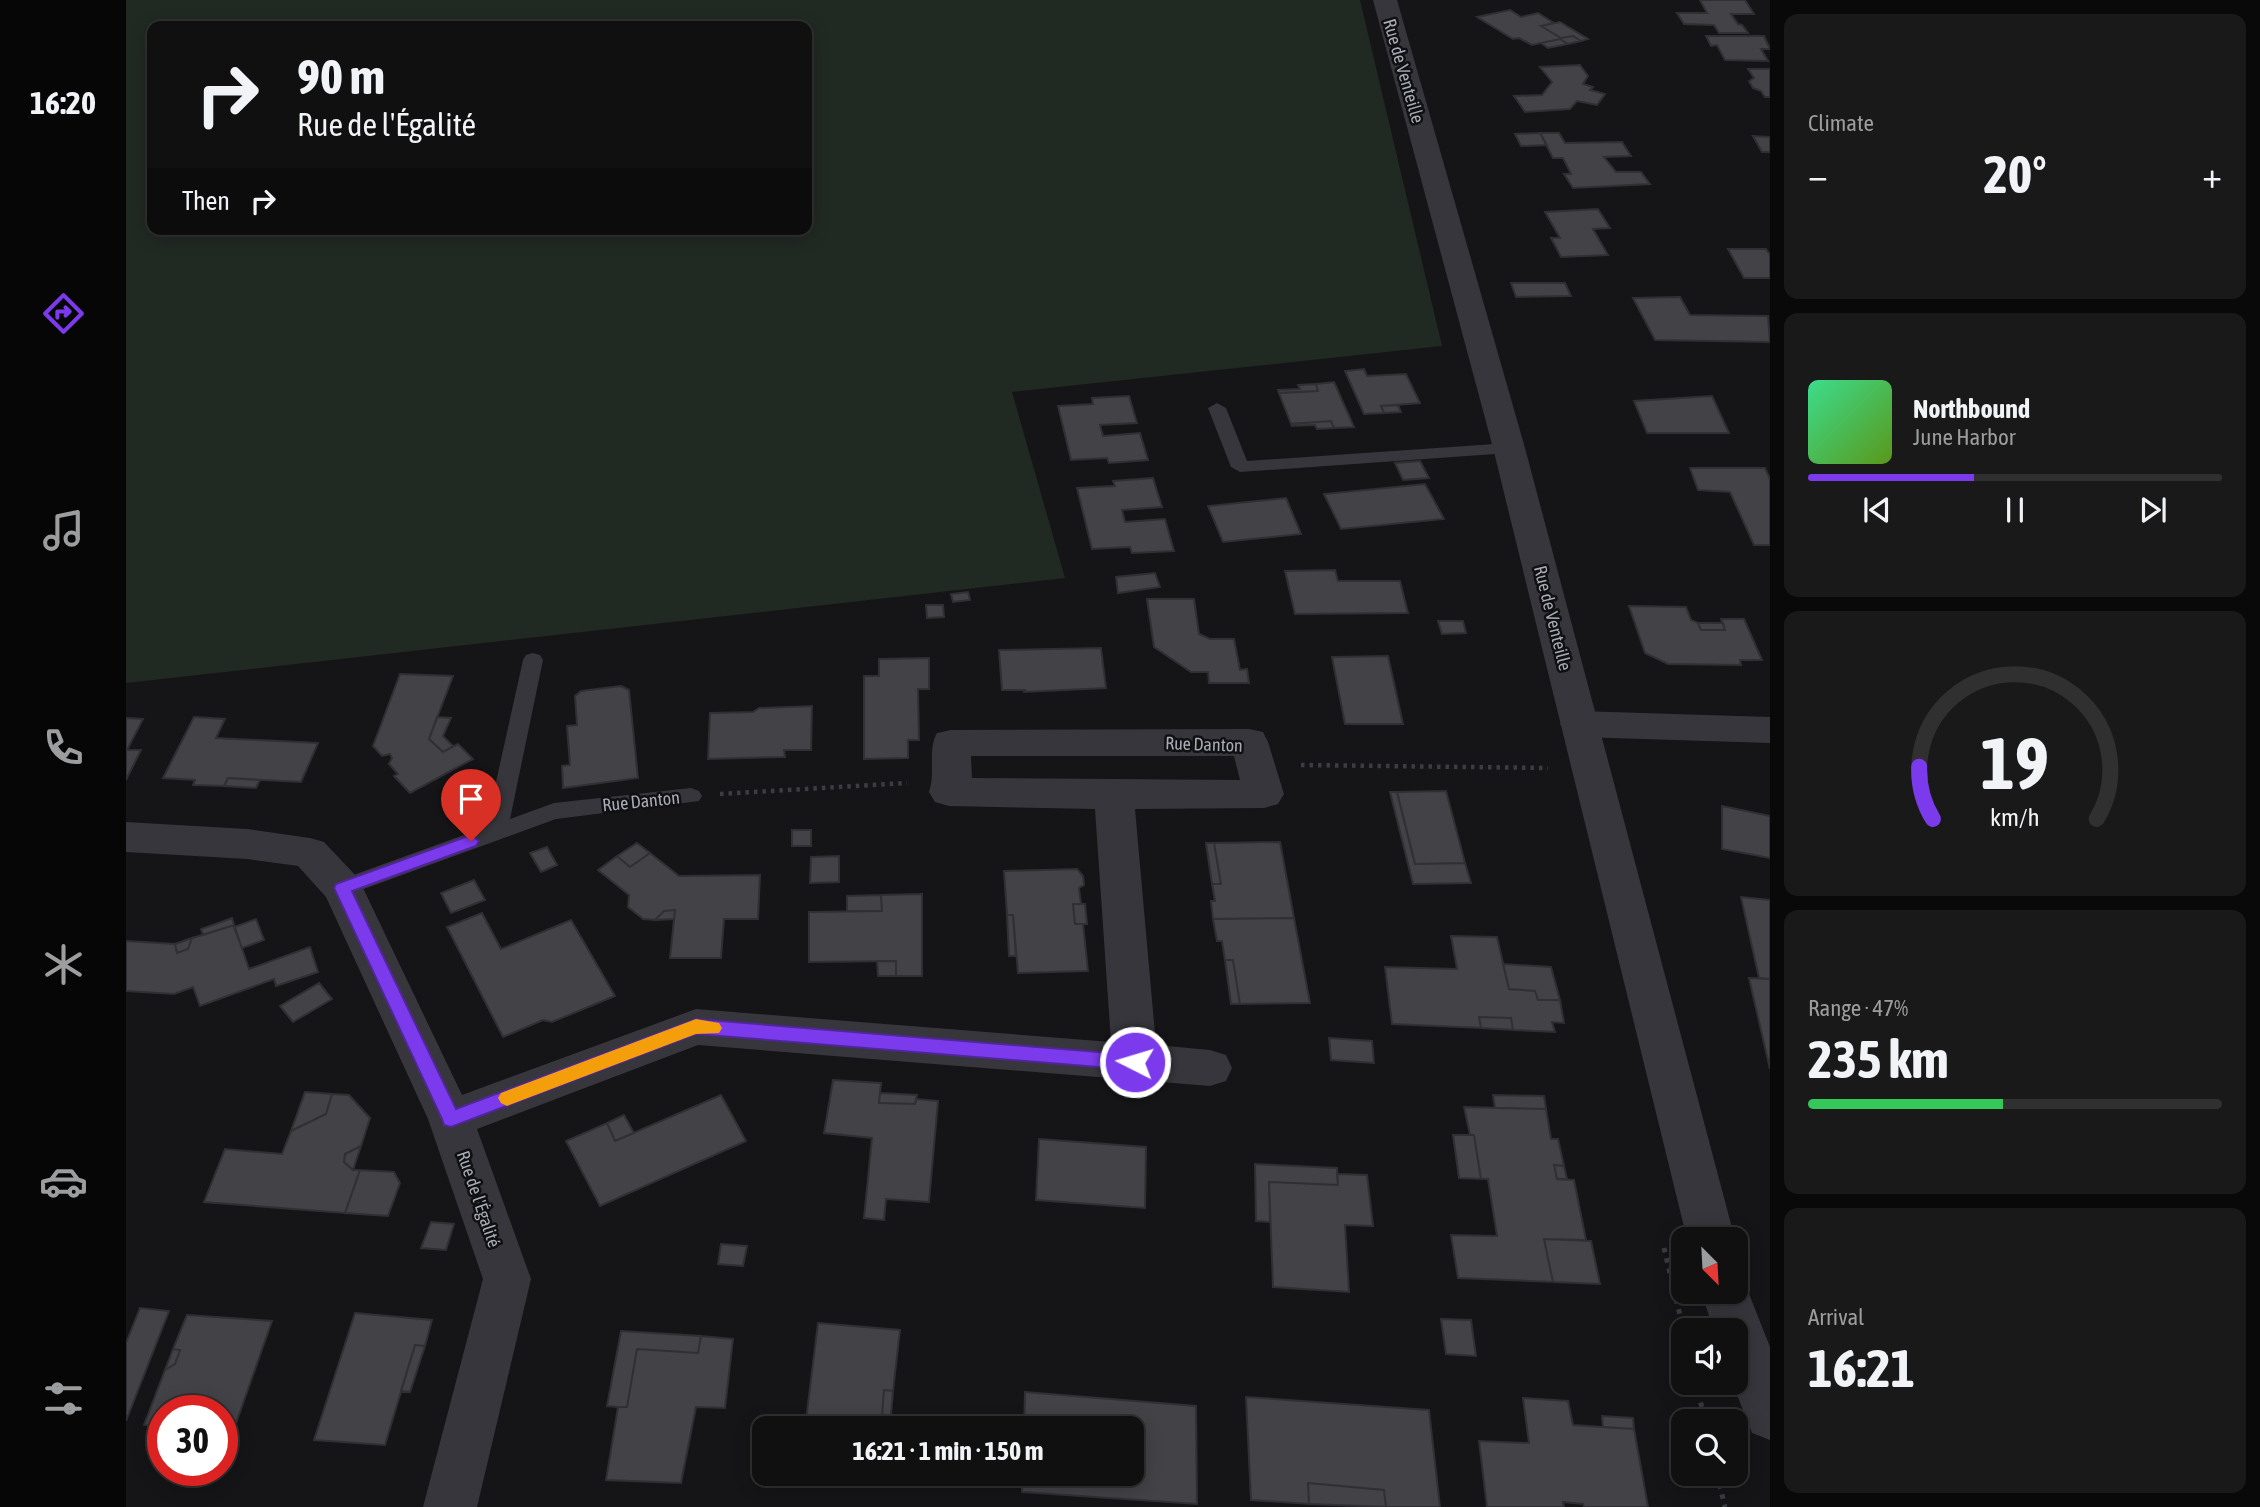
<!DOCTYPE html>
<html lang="en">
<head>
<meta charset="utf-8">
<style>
	body { margin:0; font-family:"Asap Condensed",sans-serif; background:#19191a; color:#f1f3f6; height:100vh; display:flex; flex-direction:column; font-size:26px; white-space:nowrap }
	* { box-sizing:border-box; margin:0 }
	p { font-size:23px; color:#9c9d9f }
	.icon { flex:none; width:38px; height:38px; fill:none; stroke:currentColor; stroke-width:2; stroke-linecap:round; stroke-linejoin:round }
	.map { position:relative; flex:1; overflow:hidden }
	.panel { display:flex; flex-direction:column; gap:14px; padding:14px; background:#090909; width:490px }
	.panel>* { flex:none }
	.top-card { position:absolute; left:21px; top:21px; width:665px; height:214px; border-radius:14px; box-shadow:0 4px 18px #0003,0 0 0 2px #303031; background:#101011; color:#f1f3f6; overflow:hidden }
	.needle { width:46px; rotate:156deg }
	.controls { position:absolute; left:1545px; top:1227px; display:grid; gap:14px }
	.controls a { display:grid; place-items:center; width:77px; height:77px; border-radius:14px; background:#101011; box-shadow:0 4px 18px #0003,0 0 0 2px #303031; font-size:35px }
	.speed { position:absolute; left:21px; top:1395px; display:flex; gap:14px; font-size:35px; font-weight:700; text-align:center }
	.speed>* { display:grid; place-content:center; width:91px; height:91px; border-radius:50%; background:#101011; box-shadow:0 4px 18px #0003,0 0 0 2px #303031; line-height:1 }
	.speed .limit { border:10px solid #d22; background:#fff; color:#111 }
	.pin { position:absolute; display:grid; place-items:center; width:60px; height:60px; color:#fff; margin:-72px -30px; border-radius:50% 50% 50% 0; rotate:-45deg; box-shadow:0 0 7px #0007 }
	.pin .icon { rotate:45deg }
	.me { position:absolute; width:77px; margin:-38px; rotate:275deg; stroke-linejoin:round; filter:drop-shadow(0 0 5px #0008) }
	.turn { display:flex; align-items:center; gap:24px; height:147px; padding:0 35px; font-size:32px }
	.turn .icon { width:91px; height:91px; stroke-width:2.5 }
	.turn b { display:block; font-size:49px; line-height:60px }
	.then { display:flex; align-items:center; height:66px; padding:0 35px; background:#0003; gap:14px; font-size:26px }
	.big { font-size:52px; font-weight:700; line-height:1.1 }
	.panel .card { flex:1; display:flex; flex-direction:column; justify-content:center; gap:10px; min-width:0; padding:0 24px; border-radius:14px; background:#19191a }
	.panel .dial { align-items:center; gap:0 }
	.dial svg { height:182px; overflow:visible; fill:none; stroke:#303031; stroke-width:7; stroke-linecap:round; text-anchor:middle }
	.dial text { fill:#f1f3f6; stroke:none }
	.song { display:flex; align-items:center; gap:21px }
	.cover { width:84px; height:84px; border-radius:10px; background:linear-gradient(135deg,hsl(150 70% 55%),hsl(90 70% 35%)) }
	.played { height:7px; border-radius:4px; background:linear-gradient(90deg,#7c3aed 40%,#303031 40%) }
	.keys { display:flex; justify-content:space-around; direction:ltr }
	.heat { display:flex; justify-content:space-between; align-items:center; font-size:38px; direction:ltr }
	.charge { height:10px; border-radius:5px; background:linear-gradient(90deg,#34c759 47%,#303031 0) }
	.trip { position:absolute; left:626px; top:1416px; width:392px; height:70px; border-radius:14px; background:#101011; box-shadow:0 4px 18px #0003,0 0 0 2px #303031; font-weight:700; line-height:70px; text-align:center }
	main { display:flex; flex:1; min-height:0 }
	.tabs { display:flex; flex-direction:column; width:126px; justify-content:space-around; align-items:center; background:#060607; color:#9c9d9f }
	.tabs .icon { width:49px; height:49px }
	.tabs .current { color:#7c3aed }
	.tabs b { font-size:32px; color:#f1f3f6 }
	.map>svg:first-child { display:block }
</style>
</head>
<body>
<main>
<nav class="tabs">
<b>16:20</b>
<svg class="icon current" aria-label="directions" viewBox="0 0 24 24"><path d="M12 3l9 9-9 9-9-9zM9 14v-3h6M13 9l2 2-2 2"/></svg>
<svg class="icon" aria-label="music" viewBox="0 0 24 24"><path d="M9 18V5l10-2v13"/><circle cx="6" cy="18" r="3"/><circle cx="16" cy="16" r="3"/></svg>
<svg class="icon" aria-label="phone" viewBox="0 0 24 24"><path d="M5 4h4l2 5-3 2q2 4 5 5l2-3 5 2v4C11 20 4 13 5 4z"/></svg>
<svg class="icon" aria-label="climate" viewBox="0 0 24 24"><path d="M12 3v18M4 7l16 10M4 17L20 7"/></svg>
<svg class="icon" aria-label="car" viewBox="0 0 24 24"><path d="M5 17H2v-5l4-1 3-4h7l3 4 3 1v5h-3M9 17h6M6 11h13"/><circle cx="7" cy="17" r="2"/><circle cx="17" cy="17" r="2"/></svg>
<svg class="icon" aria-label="filters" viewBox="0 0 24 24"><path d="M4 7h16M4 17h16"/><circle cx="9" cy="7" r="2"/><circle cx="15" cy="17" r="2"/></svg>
</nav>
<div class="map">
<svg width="1644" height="1507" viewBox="0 0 1644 1507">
	<rect width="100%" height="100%" fill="#151517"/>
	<path fill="#212923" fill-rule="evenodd" d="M0 0H1234L1316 346 886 392 939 578 0 683ZM26 26H681V229H26Z"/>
	<path fill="#424247" stroke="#302f33" stroke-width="2" d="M1574 0H1619L1628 14H1605L1612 24 1616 25 1622 33H1593L1588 25 1558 24 1551 13H1581Z
		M1384 10 1395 17 1412 13 1428 23 1415 26 1435 38 1447 36 1455 41 1442 44 1434 39 1406 45 1393 38 1387 39 1351 17Z
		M1434 22 1462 39 1455 41 1447 36 1435 38 1415 26Z
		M1580 36H1638L1644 49H1635L1642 61 1599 60 1591 45 1585 46Z
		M1434 39 1442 44 1422 48 1415 43Z
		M1454 65 1462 76 1457 84 1467 87 1464 90 1479 94 1471 105 1451 101 1444 109 1399 112 1388 96 1416 95 1426 82 1414 67Z
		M1622 69H1644V97H1639L1635 91 1627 88 1623 81 1628 78Z
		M1414 133H1433L1439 143 1496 142 1505 156 1478 157 1490 172H1515L1524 184 1447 188 1438 174H1445L1437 158H1427Z
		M1414 133 1421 145 1395 146 1389 134Z
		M1627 136 1644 137V152H1636Z
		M1472 209 1484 228 1467 229 1482 255 1435 257 1425 238H1434L1419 212Z
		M1602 249H1640L1644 255V278H1618Z
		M1385 283H1439L1445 296 1390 297Z
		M1554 297 1564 315 1642 316 1644 342 1529 340 1507 298Z
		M1238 369 1241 376 1280 374 1294 403 1255 406 1258 413 1238 414 1219 371Z
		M1208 382 1228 427 1208 428 1205 421 1165 424 1153 393 1192 391 1190 384Z
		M1190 384 1192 391 1153 393 1152 390 1174 389 1172 385Z
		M1003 396 1011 423 974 425 977 436 1014 433 1022 460 983 463 981 458 945 460 932 406 967 404 966 398Z
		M1586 396 1603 433H1521L1508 401Z
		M1272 405 1275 412 1258 413 1255 406Z
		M1205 421 1208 428 1191 429 1189 425 1166 426 1165 424Z
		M1294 461 1303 478 1277 480 1269 463Z
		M1564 468H1639L1644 479V545H1628L1604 492 1572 490Z
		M1027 478 1036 507 996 510 999 522 1039 519 1048 551 1006 553 1004 547 966 549 951 488 989 486 987 481Z
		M1299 484 1318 519 1215 529 1198 494Z
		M1160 498 1175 534 1097 542 1082 506Z
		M1209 570 1212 581H1274L1282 613 1169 614 1159 571Z
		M1029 573 1034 587 992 593 990 577Z
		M842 592 844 600 827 602 825 594Z
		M1021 599H1068L1073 634 1084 639H1108L1114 670 1121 669 1123 683H1083L1082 672H1065L1028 647Z
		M800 605H817L818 617 801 618Z
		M1503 606 1560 607 1565 620 1572 623 1575 630H1599L1595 619H1618L1636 660H1614L1615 665 1542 664 1519 653Z
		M1312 621H1337L1340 633 1316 634Z
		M1572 623H1597L1599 630H1575Z
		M975 648 980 688 898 692 899 690H876L873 650Z
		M1262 656 1277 724H1219L1206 657Z
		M803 658V689H792L793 740H782V758L738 759V676H753V659Z
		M274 674 327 676 303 739 317 752 332 744 347 759 284 793 268 776 272 774 263 764 266 758 264 754 256 756 247 746Z
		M495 686 503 690 512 778 437 788 436 766 444 765 441 726 451 725 449 696 455 691Z
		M686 706 685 750H658L659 757 582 759 584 713 627 712 633 708Z
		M68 717 99 719 90 738 192 743 175 782 102 778 98 786 67 785 69 780 37 778Z
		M311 717 325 718 317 736 327 746 317 752 303 739Z
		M0 718 17 719 1 750H15L0 780Z
		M102 778 134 780 130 788 98 786Z
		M1320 791 1339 863 1289 864 1271 792Z
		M1264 792H1271L1289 864 1339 863 1345 883 1287 884Z
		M1596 806 1644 816V858L1596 849Z
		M666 830H685V846H666Z
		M1154 842 1168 918 1087 919 1085 901H1089L1086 884H1095L1088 843Z
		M511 843 524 853 504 867 491 856Z
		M1080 843H1088L1095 884H1086Z
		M421 847 431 865 415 872 404 853Z
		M524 853 553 876 634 875 632 919H598L595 958H544L549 910 538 911 529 920 517 919 502 907 503 895 472 870 491 856 504 867Z
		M713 856V882L684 883 685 857Z
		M951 869 957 876 958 885 953 888 955 904H947L949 924H957L962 971 892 973 887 915H881L878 871Z
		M348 880 359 900 325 913 315 893Z
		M796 894V976H770V961L683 962V912L756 911 755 895Z
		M755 895 756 911H721V896Z
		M1615 897 1644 900V979L1633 978Z
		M947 904H959L961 924H949Z
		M549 910 548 919 529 920 538 911Z
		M356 913 375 949 445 920 489 996 426 1022 417 1020 377 1037 321 927Z
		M881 915H887L890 956H883Z
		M106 918 108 925 77 935 75 929Z
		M1168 918 1184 1003 1114 1004 1107 960H1099L1096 941H1091L1087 919Z
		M130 919 138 940 116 948 108 927Z
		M108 925 123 969 184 947 192 972 150 986 148 979 74 1006 67 987 48 994 0 991V941L49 944 51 953 62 949 66 938Z
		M1325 936 1371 937 1383 989 1409 991 1412 1000H1434L1438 1023 1426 1022 1429 1032 1387 1030 1385 1018 1353 1017 1355 1028 1266 1024 1259 967 1331 969Z
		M66 938 62 949 51 953 49 944Z
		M1099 960H1107L1114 1004H1105Z
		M751 961H770V976H752Z
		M1377 964 1425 967 1434 1000H1412L1409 991 1383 989Z
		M1623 978 1644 979V1069Z
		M193 983 206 999 167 1022 154 1006Z
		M1353 1017 1385 1018 1387 1030 1355 1028Z
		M1203 1038 1246 1041 1248 1063 1205 1060Z
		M707 1080 755 1083 753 1103 789 1104 790 1099 812 1101 803 1202 760 1199 758 1220 738 1218 746 1138 698 1133Z
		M179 1092 206 1094 200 1114 165 1131Z
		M754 1093 791 1095 789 1104 753 1103Z
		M206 1094 223 1095 244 1118 235 1146 219 1154 218 1162 227 1170H234L219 1213 78 1202 99 1149 156 1154 165 1131 200 1114Z
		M595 1095 620 1141 474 1206 440 1141 481 1123 489 1141Z
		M1367 1095 1418 1096 1420 1109 1369 1108Z
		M1338 1107 1420 1109 1425 1139H1432L1438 1166 1428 1165 1431 1179 1448 1180 1460 1240 1418 1239 1427 1282 1332 1278 1325 1235 1371 1236 1362 1179H1355L1348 1135H1344Z
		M498 1115 508 1133 489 1141 481 1123Z
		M1327 1135H1348L1355 1179 1333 1178Z
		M913 1139 1020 1147 1019 1208 910 1200Z
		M235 1146 227 1170 218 1162 219 1154Z
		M1129 1164 1211 1168 1212 1185 1143 1182 1144 1222 1130 1221Z
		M1428 1165 1438 1166 1441 1179H1431Z
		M234 1170 268 1172 274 1183 262 1216 219 1213Z
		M1211 1174 1241 1175 1247 1226 1219 1225 1223 1292 1147 1287 1143 1182 1212 1185Z
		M305 1222 328 1224 320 1250 295 1248Z
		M1418 1239 1465 1241 1474 1284 1427 1282Z
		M595 1244 621 1246 617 1266 592 1264Z
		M14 1308 43 1311 0 1421V1343Z
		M229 1313 306 1320 299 1346 289 1345 259 1445 188 1440Z
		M61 1315 146 1321 107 1432 96 1431V1410H37V1427L18 1425 39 1370 49 1364 54 1350 47 1349Z
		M1315 1319 1345 1320 1350 1356 1320 1354Z
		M692 1323 774 1330 767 1391 758 1390 755 1428H679Z
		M495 1331 575 1336 572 1353 511 1349 501 1407H492L481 1406Z
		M575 1336 607 1339 599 1408 570 1407 555 1483 480 1480 492 1407H501L511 1349 572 1353Z
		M289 1345 299 1346 284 1392 275 1391Z
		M47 1349 54 1350 49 1364 39 1370Z
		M758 1390 767 1391 765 1416 789 1420V1428H755Z
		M899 1392 1070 1406 1071 1504 896 1492V1474H1006V1428H898Z
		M1120 1397 1303 1410 1314 1507H1260L1258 1490 1182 1483 1183 1504 1125 1500Z
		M1397 1398 1442 1401 1447 1425 1508 1429 1522 1507H1458L1457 1504 1437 1502 1438 1507H1361L1353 1441 1403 1443Z
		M1476 1416 1507 1418 1508 1429 1477 1427Z
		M789 1420 834 1425V1428H789Z
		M710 1474H756V1479L710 1476Z
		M1182 1483 1258 1490 1260 1507 1183 1504Z"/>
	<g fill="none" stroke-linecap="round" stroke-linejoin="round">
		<path stroke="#3c3d43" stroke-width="4.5" stroke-dasharray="3.5 5" stroke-linecap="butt" d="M1175 765 1422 768
			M594 794 781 783"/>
		<path stroke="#3c3d43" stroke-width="5" stroke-dasharray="4.5 6" stroke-linecap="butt" d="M1538 1248 1558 1332
			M1570 1382 1579 1421
			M1591 1474 1599 1507"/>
		<path fill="#36363c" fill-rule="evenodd" d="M1091 403 1100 408 1121 461 1383 443 1392 448 1383 453 1114 472 1105 467 1082 408Z
			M407 653 414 655 417 660 384 819 428 803 565 788 573 791 576 796 573 801 430 819 224 894 216 896 208 894 205 888 208 882 360 827 397 660 400 655Z"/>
		<path fill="#36363c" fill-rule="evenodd" d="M1453 711 1644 717V743L1453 737 1440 733 1434 724 1440 715Z
			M1123 729 1137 732 1142 742 1158 794 1152 804 1138 808 1009 809 1030 1045 1084 1050 1100 1055 1106 1068 1100 1081 1084 1086 572 1045 351 1129 405 1279 351 1507H297L357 1279 302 1119 200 897 172 866 121 859 0 852V822L121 829 184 838 198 842 231 877 237 888 336 1095 570 1009 985 1042 969 809 823 806 809 802 803 792C810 772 801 751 811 733L825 730ZM845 756H1108L1114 780 846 778Z"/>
		<path fill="#36363c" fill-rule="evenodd" d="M1247 0H1271L1399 448 1609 1239H1561L1367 448Z
			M1610 1274 1616 1276 1644 1347V1440L1626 1433 1606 1382H1610V1330H1588L1575 1292H1610Z"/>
	</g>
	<path fill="#7c3aed" stroke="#51269a" stroke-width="2" d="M345 835 353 841 350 846 226 891 330 1109 570 1019 1009 1055 1015 1057 1018 1062 1015 1067 1009 1070 570 1034 325 1127 318 1125 316 1119 208 888 210 884Z"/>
	<path fill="#f59e0b" d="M570 1019 593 1023 596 1028 593 1033 570 1034 381 1106 375 1103 372 1098 375 1093Z"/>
	<g text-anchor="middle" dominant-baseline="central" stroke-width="5" stroke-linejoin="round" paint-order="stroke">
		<g font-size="18" fill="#a8aab6" stroke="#101012">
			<text transform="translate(1278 71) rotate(74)">Rue de Venteille</text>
			<text transform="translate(1427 618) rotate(76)">Rue de Venteille</text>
			<text transform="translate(1078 744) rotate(2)">Rue Danton</text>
			<text transform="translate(515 801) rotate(-6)">Rue Danton</text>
			<text transform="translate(353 1199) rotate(71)">Rue de l'Égalité</text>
		</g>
	</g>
</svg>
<div class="controls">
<a><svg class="needle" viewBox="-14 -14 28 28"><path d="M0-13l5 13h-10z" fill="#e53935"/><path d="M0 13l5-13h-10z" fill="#9c9d9f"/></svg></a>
<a><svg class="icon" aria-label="sound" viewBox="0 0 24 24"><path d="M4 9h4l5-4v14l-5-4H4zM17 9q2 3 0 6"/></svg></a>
<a><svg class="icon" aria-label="search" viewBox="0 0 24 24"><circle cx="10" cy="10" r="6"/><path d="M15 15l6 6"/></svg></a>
</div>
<div class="speed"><div class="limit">30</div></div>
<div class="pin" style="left:345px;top:841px;background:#d93025"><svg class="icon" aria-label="arrive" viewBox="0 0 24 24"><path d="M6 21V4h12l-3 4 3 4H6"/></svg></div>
<svg class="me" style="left:1009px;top:1062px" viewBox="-20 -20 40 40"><circle r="17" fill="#7c3aed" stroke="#fff" stroke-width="3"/><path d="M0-11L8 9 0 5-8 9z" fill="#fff"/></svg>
<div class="trip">16:21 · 1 min · 150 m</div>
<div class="top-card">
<div class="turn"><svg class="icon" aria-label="right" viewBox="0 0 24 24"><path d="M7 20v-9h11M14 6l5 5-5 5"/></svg><div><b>90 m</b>Rue de l'Égalité</div></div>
<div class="then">Then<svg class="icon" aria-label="right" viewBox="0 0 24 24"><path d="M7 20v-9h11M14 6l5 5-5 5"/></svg></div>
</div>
</div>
<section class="panel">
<div class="card"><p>Climate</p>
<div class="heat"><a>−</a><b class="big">20°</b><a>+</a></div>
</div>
<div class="card">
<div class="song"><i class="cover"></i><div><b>Northbound</b><p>June Harbor</p></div></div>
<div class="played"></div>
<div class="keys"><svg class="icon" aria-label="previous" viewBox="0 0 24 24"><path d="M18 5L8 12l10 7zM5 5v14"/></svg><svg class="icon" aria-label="pause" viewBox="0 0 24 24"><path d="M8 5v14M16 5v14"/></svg><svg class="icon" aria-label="next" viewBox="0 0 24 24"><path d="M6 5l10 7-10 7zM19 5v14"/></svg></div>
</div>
<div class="card dial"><svg viewBox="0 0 100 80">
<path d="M14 69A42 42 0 1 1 86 69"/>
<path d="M14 69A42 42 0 0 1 8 46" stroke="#7c3aed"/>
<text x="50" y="56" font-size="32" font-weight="700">19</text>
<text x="50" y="72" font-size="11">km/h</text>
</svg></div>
<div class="card"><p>Range · 47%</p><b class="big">235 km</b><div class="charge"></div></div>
<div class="card"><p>Arrival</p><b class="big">16:21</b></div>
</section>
</main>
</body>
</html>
